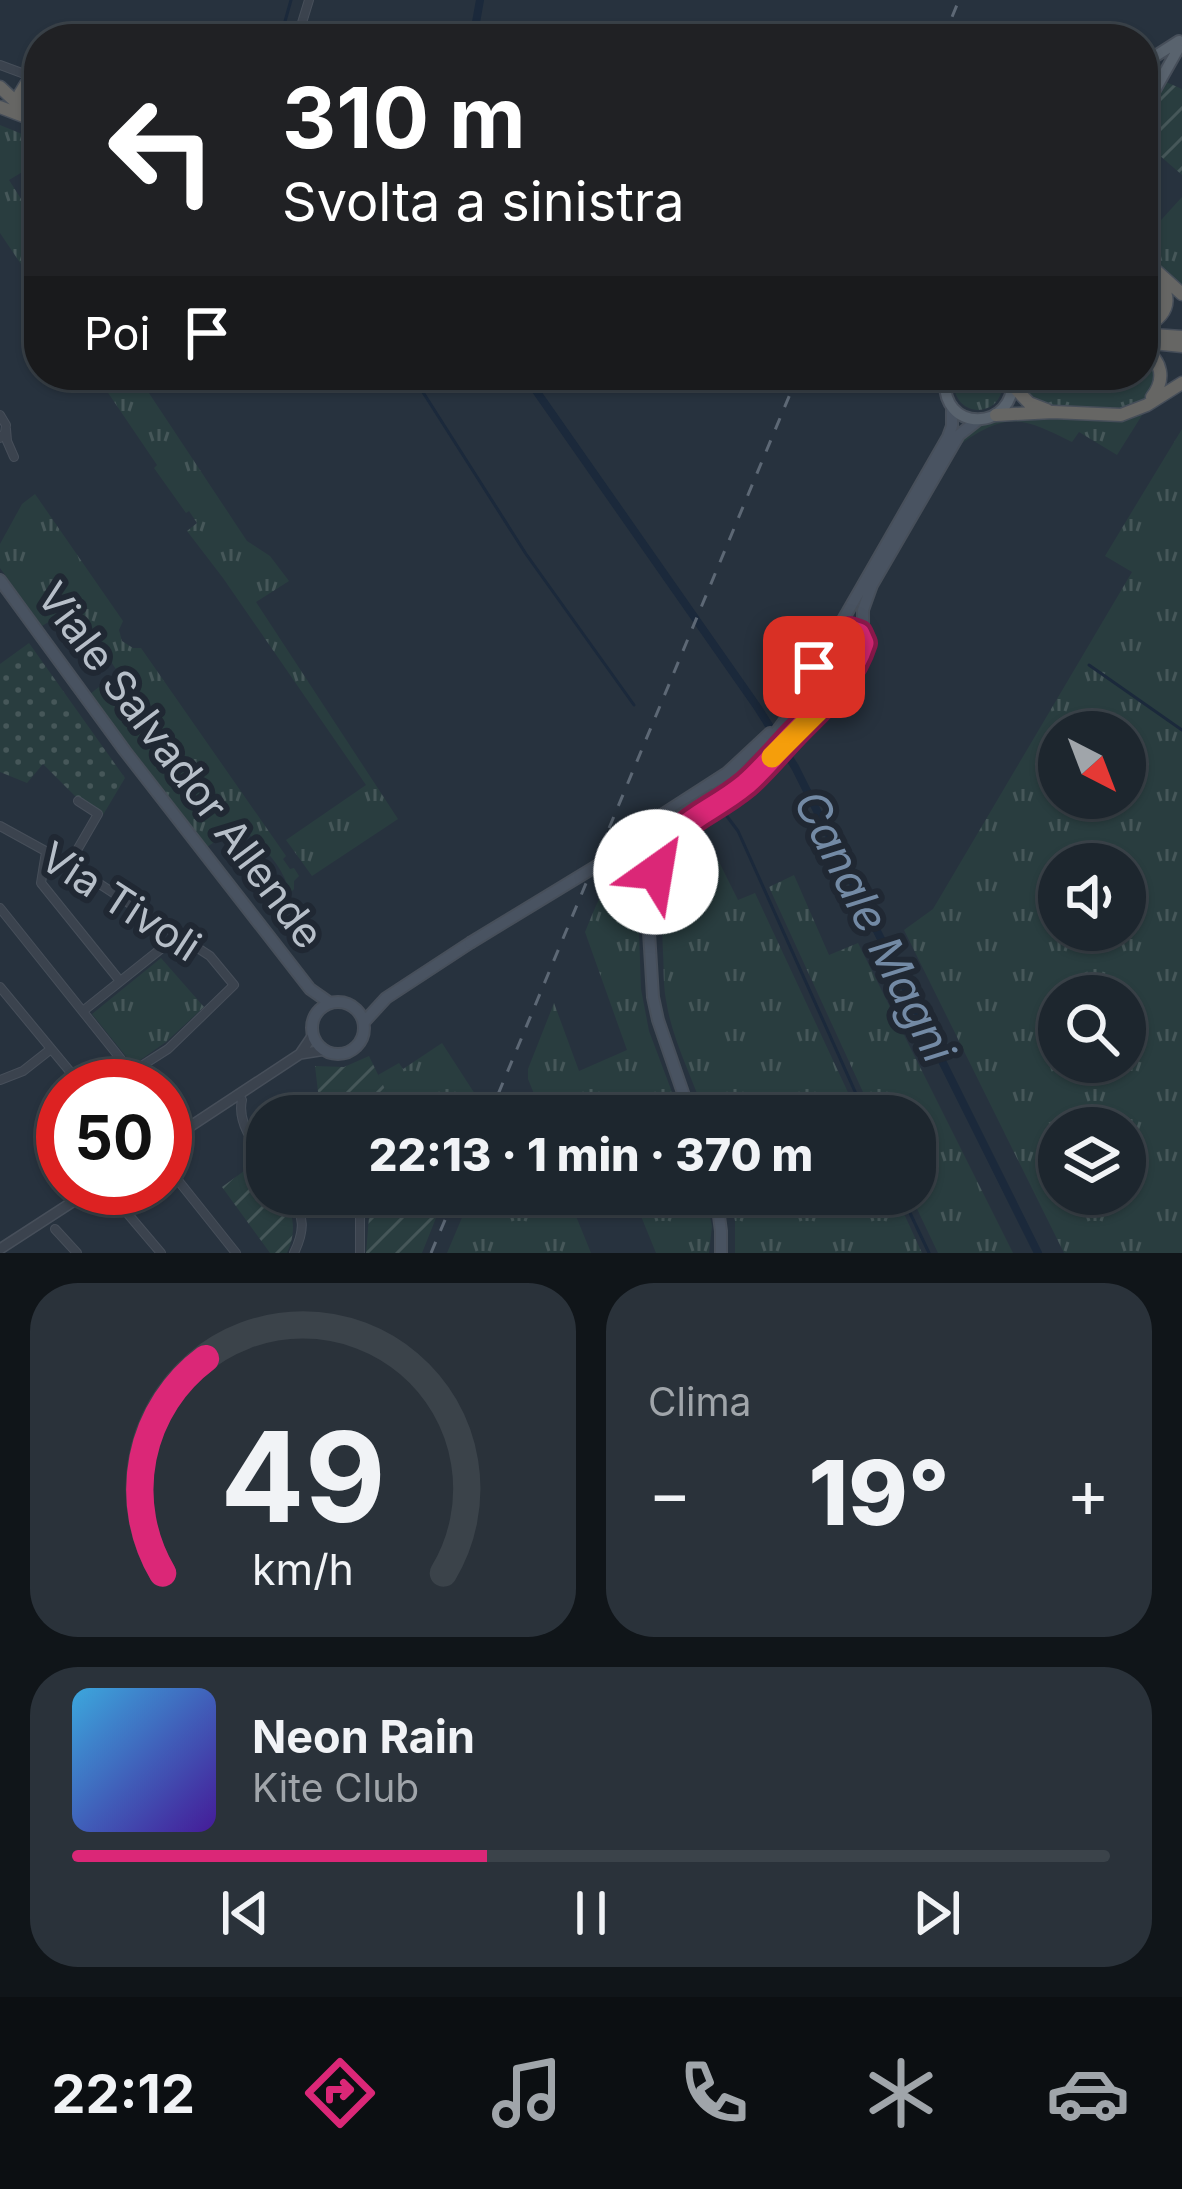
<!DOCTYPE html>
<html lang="it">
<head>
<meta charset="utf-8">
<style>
	body { margin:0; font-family:Inter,sans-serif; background:#2a323a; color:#f1f3f6; height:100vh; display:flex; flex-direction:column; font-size:45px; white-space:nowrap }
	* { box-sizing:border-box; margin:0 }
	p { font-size:39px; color:#a0a5aa }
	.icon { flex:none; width:66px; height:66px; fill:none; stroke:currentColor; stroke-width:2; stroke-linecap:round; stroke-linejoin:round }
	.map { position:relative; height:1253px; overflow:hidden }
	.details { display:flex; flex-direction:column; gap:30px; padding:30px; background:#101519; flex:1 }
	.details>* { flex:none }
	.guide { position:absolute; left:24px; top:24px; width:1134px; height:366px; border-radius:48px; box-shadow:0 3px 9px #0004,0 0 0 3px #3b434a; background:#202124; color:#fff; overflow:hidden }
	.needle { width:78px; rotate:138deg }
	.fabs { position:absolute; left:1038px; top:711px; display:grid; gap:24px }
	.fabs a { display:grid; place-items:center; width:108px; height:108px; border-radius:50%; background:#1d262e; box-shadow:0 3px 9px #0004,0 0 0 3px #3b434a; font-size:60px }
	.speed { position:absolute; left:36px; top:1059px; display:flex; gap:24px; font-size:60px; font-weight:700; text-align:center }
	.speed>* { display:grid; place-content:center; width:156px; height:156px; border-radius:50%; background:#1d262e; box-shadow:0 3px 9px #0004,0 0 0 3px #3b434a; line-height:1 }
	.speed .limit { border:18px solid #d22; background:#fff; color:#111 }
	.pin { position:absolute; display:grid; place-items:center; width:102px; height:102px; color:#fff; margin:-51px; border-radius:24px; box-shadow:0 6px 18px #0006 }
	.me { position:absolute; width:132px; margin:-66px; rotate:32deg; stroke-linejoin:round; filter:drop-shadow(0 0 9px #0008) }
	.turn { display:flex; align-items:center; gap:42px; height:252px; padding:0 60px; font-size:54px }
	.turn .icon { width:156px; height:156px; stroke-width:2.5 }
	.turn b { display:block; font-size:84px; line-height:102px }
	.then { display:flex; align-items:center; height:114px; padding:0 60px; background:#0003; gap:24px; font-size:45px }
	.big { font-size:90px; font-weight:800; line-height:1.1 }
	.details .card { flex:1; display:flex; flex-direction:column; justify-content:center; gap:18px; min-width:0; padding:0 42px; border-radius:48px; background:#2a323a }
	.details .dial { align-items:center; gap:0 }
	.dial svg { height:312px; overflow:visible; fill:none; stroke:#3b434a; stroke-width:7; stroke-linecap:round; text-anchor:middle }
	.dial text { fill:#f1f3f6; stroke:none }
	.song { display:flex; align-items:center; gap:36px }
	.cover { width:144px; height:144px; border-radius:18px; background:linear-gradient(135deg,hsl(200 70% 55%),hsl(260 70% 35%)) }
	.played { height:12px; border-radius:6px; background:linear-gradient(90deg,#db2777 40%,#3b434a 40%) }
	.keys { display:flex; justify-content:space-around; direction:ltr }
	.heat { display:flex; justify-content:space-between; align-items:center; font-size:66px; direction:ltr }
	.details .tiles { flex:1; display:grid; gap:30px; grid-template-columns:1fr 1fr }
	.card:last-child { grid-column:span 2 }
	.trip { position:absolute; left:246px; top:1095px; width:690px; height:120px; border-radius:48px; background:#1d262e; box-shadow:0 3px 9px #0004,0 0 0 3px #3b434a; font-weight:800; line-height:120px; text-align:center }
	.tab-bar { display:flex; height:192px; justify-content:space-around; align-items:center; background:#0c0f12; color:#a0a5aa }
	.tab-bar .icon { width:84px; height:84px }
	.tab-bar .on { color:#db2777 }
	.tab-bar b { font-size:54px; color:#f1f3f6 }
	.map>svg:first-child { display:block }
</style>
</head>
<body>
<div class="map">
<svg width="1182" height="1253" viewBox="0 0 1182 1253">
	<defs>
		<pattern id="grass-tufts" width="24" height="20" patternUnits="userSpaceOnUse" patternTransform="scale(3)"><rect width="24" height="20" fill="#293d3f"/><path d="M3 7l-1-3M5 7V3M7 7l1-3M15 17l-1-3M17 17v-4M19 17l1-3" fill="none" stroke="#465759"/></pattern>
		<pattern id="park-dots" width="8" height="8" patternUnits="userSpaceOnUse" patternTransform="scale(3)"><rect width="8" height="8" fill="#293d3f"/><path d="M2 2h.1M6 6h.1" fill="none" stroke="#465759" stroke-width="1.8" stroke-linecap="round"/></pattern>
		<pattern id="garden-furrows" width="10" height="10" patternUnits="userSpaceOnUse" patternTransform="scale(3)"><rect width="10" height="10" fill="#293d3f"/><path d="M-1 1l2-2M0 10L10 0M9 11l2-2" fill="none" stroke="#465759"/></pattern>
	</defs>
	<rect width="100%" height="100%" fill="#27323e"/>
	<path fill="url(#grass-tufts)" fill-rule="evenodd" d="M0 125 39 141V162L9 180 39 227V291L0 233Z
		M1182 197V289L1143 253V240Z
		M1143 352 1158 370 1149 397C1116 418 1079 409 1043 406 1031 401 1018 388 1016 375H1143Z
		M96 375H137L247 541 270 556 289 581 256 602 398 819 312 876 286 840 366 785 223 578 187 531 197 523 189 511 186 513 154 468 157 465Z
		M955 375H1002C1010 422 946 421 955 375Z
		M1144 412 1117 455 1079 432 1072 442C1022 417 1006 411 958 446 994 387 1090 438 1144 412Z
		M1182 429V1253H1064L904 930 933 909 1132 572 1105 556ZM1059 732H1125V798H1059ZM1059 864H1125V930H1059ZM1059 996H1125V1062H1059ZM1059 1128H1125V1194H1059Z
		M35 494 123 621 119 630 122 641 133 648H141L286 856 283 859 290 869 294 868 299 876 294 881V889L290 893C283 865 260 842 238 826L207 847 90 694 118 672 73 607 42 626 0 568V544L22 504Z
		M700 824 738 900 755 893 859 1116H705C693 1078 672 1040 666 1000 663 984 664 968 663 952 661 906 658 853 700 824Z
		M636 862 643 872 639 932 641 989 649 1031 681 1116H543L528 1079V1069L554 1003 579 1071 627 1050 585 932C599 900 603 879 636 862Z
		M794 875 829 955 858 943 1013 1253H938L910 1194H915V1116H874L769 887Z
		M161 958 204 1007 166 1042 133 1065 92 1014Z
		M442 1043 484 1108 480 1116H398L378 1075 399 1063 403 1069Z
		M472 1194H567L591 1253H447Z
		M632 1194H705L712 1226 709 1253H656Z
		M729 1194H895L922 1253H735V1221Z"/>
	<path fill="url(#park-dots)" d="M29 643 125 778 103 815 78 799 43 764 27 783 0 772V664Z"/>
	<path fill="url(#garden-furrows)" d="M1166 82 1182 89V175L1143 141V118Z
		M369 1056 398 1116H337L328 1109H320L315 1066 344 1067Z
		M259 1160 267 1172V1194H282C294 1214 297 1231 287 1253H270L222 1187Z
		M367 1194H438L442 1203 422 1253H366L369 1217Z"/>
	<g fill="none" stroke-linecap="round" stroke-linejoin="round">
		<path stroke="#1b293b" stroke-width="3" d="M280 39 291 0
			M412 375 526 554 634 705
			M1089 665 1182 730
			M726 815 738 831 866 1116
			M901 1194 929 1253"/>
		<path stroke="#1b293b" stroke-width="8" d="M473 39 480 0
			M525 375 758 708 795 767 1038 1253"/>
		<defs>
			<path id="minor" d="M297 39 309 0
				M0 65 38 79
				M0 415 6 425 5 433 0 438
				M6 429 7 441 14 457
				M0 826 69 864 210 956 234 985 168 1049 110 1086
				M46 852 41 883 120 981
				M69 864 98 814 78 801
				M0 908 132 1073
				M0 987 82 1086
				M83 1011 177 936
				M0 1080 23 1071 51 1049
				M239 1095 242 1100C237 1122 253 1144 267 1160
				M310 1116 326 1111 333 1116
				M165 1164 236 1253
				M111 1194 161 1253
				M293 1194C303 1219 306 1228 294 1253
				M360 1194V1253
				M55 1229 77 1253"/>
			<path id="tertiary" d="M300 1054 325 1050
				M165 1143 300 1054 313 1035
				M0 1249 94 1188"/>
			<path id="secondary" d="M0 580 125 751 310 989 330 1003
				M834 643 839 635 855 631
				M769 742 786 719 948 437 952 426V407
				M715 794 769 751 829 692 857 659 863 643V610L872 585 959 435 978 420
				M651 822 727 773 770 733
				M638 838a16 16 0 1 1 32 0a16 16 0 1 1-32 0Z
				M670 840 686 823 749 782 777 752
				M647 853 653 886 649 932 653 997 658 1020 691 1116
				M312 1028a26 26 0 1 1 52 0a26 26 0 1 1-52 0Z
				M364 1022 386 998 470 943
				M716 1194 721 1231V1253"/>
			<path id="primary" d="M1143 64 1179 41
				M1143 111 1182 42
				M946 375C936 434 1019 434 1012 375"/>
			<path id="trunk" d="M0 87 19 105 39 113
				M0 107 39 122
				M26 107 20 94 26 84 38 79
				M1143 259 1182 294
				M1143 328C1176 312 1170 292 1151 267
				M1153 335 1182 337
				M1143 342 1182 346
				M1143 348C1162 361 1166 379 1152 397
				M1013 386 1029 403 1047 410
				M996 415 1053 412 1121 415 1147 405 1182 383"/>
		</defs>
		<use href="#minor" stroke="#474f5a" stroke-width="10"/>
		<use href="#tertiary" stroke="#474f5a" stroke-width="12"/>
		<use href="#secondary" stroke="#474f5a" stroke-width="14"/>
		<use href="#primary" stroke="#474f5a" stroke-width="14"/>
		<use href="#trunk" stroke="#464e59" stroke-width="15"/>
		<use href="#minor" stroke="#3b434e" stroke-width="8"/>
		<use href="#tertiary" stroke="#3b434e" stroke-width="9"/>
		<use href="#secondary" stroke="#495361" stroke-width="10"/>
		<use href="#primary" stroke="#59636e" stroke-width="10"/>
		<use href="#trunk" stroke="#666664" stroke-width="12"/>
		<path stroke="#5d6875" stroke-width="3" stroke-dasharray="12 12" stroke-linecap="butt" d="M943 39 959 0
			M489 1116 798 375
			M431 1253 456 1194"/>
		<defs>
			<path id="secondary-bridge" d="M470 943 715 794"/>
		</defs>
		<use href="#secondary-bridge" stroke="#474f5a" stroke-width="14" stroke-linecap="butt"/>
		<use href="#secondary-bridge" stroke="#495361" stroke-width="10"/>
	</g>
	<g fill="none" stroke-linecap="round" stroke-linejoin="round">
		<defs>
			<path id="route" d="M656 872C675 816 705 818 746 784 762 770 776 753 791 737 819 707 850 684 863 643L859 634 850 631 839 635 814 667"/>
		</defs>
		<use href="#route" stroke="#8e194d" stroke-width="30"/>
		<use href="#route" stroke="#db2777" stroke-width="21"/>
		<path stroke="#f59e0b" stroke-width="21" d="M772 757 827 702"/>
	</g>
	<g text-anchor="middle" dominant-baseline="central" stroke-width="12" stroke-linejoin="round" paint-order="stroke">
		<g font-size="42" fill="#b7bfc9" stroke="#202833">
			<text transform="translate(181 765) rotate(53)">Viale Salvador Allende</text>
			<text transform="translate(121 901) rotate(33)">Via Tivoli</text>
		</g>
		<g font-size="45" font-style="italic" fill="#738aa5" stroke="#202833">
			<text transform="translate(875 926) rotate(63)">Canale Magni</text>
		</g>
	</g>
</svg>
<div class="fabs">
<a><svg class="needle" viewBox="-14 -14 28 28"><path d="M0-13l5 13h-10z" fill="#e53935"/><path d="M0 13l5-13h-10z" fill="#a0a5aa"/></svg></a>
<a><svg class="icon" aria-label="sound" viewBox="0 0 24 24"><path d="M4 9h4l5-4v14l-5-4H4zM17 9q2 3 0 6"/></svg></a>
<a><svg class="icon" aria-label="search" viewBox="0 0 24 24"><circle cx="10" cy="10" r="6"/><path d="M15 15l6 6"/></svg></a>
<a><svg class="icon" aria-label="layers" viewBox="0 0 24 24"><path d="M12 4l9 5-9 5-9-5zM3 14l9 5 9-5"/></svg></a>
</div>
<div class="speed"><div class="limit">50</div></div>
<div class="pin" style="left:814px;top:667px;background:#d93025"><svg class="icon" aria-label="arrive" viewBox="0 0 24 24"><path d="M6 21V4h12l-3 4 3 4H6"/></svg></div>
<svg class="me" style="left:656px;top:872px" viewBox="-20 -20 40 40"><circle r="19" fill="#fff"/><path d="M0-13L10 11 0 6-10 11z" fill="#db2777"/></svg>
<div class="trip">22:13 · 1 min · 370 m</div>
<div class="guide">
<div class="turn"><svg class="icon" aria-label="left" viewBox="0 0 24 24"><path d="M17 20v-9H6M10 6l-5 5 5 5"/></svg><div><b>310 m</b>Svolta a sinistra</div></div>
<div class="then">Poi<svg class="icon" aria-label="arrive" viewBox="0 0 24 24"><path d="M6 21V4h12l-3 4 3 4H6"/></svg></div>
</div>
</div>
<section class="details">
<div class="tiles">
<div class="card dial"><svg viewBox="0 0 100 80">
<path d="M14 69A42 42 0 1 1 86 69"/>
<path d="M14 69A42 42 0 0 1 25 14" stroke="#db2777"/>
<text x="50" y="56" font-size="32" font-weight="700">49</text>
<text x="50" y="72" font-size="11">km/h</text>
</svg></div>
<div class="card"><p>Clima</p>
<div class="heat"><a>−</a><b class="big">19°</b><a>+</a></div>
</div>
<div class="card">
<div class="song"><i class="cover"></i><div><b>Neon Rain</b><p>Kite Club</p></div></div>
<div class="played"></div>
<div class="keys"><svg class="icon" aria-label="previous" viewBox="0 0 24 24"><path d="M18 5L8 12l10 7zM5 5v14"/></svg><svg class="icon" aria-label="pause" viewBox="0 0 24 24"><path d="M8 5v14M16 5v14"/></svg><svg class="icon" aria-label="next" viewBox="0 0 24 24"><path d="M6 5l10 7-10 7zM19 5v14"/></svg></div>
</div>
</div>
</section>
<nav class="tab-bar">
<b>22:12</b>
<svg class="icon on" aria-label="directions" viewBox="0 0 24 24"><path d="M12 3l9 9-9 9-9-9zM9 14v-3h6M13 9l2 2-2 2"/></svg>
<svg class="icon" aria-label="music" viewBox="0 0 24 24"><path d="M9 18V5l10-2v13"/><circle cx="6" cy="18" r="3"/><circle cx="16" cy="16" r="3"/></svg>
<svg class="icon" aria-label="phone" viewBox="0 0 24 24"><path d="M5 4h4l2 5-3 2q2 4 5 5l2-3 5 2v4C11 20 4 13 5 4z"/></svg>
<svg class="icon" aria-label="climate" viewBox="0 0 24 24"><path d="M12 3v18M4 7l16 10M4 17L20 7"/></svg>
<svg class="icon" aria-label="car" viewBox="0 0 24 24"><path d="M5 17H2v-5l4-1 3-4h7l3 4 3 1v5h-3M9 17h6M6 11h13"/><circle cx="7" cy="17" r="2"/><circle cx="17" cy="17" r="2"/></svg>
</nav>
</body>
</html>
